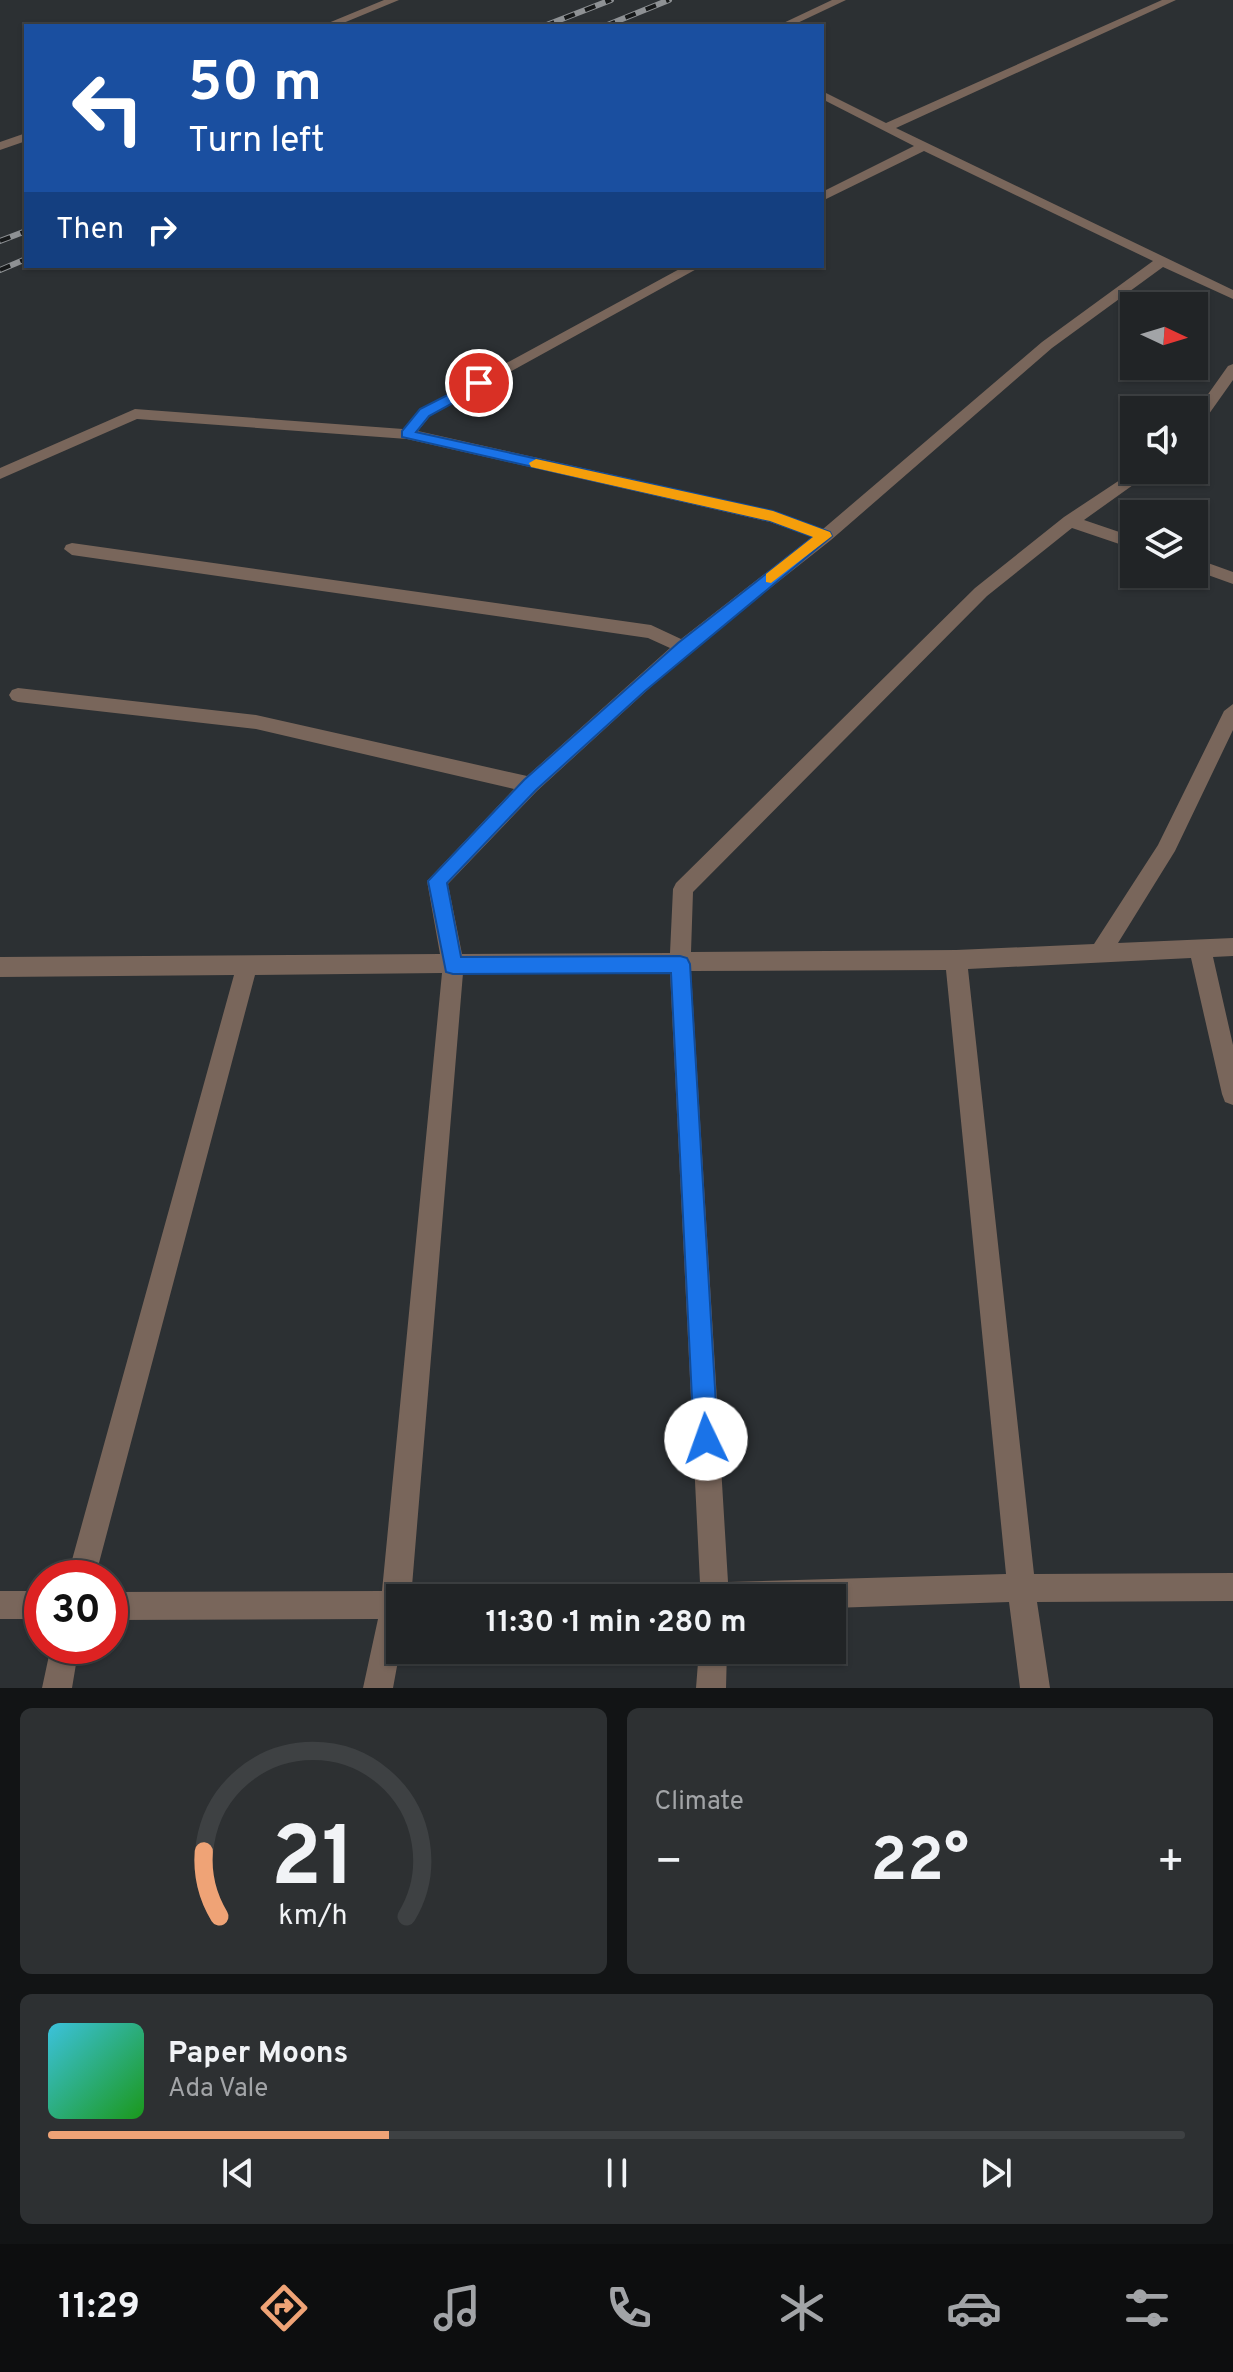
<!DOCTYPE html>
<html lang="en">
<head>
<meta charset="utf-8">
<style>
	body { margin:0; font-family:Overpass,sans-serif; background:#2d3032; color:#f1f3f6; height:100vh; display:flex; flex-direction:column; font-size:30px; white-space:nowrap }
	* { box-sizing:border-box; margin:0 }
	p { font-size:26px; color:#a2a4a7 }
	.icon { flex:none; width:44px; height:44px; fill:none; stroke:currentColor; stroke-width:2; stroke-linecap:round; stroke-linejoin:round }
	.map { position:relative; height:1688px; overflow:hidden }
	.panel { display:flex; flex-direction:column; gap:20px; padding:20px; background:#121415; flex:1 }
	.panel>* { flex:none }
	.guide { position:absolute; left:24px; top:24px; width:800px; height:244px; border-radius:0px; box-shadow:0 2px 6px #0004,0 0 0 2px #3e4143; background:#1a4fa0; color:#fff; overflow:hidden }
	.needle { width:52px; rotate:94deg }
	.controls { position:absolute; left:1120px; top:292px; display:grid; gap:16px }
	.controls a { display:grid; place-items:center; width:88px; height:88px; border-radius:0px; background:#212426; box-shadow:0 2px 6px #0004,0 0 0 2px #3e4143; font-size:40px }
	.speed { position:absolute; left:24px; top:1560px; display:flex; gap:16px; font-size:40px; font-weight:700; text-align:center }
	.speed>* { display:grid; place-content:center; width:104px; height:104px; border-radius:50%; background:#212426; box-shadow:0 2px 6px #0004,0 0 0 2px #3e4143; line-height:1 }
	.speed .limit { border:12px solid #d22; background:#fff; color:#111 }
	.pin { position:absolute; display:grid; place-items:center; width:68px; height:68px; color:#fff; margin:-34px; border:4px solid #fff; border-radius:50%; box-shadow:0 2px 8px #0007 }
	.me { position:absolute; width:88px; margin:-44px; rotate:357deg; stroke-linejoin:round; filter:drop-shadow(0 0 6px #0008) }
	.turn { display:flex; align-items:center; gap:28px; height:168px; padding:0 32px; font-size:36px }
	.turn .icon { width:104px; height:104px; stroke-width:2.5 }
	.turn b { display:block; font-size:56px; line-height:68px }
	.then { display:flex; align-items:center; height:76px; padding:0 32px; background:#0003; gap:16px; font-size:30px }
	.big { font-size:60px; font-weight:700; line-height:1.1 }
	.panel .card { flex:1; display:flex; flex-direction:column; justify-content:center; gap:12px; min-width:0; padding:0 28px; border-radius:12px; background:#2d3032 }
	.panel .dial { align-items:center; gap:0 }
	.dial svg { height:208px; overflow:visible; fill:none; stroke:#3e4143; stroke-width:7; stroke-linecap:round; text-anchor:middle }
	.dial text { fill:#f1f3f6; stroke:none }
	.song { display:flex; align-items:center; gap:24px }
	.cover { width:96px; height:96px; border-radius:12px; background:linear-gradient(135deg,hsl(190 70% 55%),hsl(120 70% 35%)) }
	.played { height:8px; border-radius:4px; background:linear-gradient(90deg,#efa376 30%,#3e4143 30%) }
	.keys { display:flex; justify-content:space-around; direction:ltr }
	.heat { display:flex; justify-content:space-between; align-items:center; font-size:44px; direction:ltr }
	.panel .tiles { flex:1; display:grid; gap:20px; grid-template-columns:1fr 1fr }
	.card:last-child { grid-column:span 2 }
	.trip { position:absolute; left:386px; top:1584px; width:460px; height:80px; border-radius:0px; background:#212426; box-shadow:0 2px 6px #0004,0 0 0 2px #3e4143; font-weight:700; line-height:80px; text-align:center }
	.dock { display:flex; height:128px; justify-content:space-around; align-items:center; background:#0d0e0f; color:#a2a4a7 }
	.dock .icon { width:56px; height:56px }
	.dock .active { color:#efa376 }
	.dock b { font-size:36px; color:#f1f3f6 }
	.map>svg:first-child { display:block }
</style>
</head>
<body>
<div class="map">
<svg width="1233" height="1688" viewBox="0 0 1233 1688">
	<rect width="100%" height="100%" fill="#2c3033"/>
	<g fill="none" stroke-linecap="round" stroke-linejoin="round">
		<path fill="#79665b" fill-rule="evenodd" d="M384 0H399L336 26H321Z
			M832 0H846L791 26H777Z
			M1162 0H1176L896 128 1233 290V299L1163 267 1052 348 831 540 689 652 537 791 448 884 462 954 670 953 673 889 676 883 975 588 1064 517 1135 470H1154L1084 520 1134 537V549L1072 528 987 596 693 892 691 952 956 950 1094 944 1158 845 1224 711 1233 704V730L1175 851 1118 943 1233 938V956L1213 957 1233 1045V1105L1225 1102 1222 1094 1191 958 968 969 1034 1574 1233 1573V1601L1037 1602 1050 1688H1020L1009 1602 832 1608V1598H656L660 1588 670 1584 700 1583 670 972 463 973 411 1598H400V1650L393 1688H363L378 1619 110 1620V1592L382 1591 442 973 255 975 95 1578H67L234 975 0 977V957L440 954 427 881 514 789 256 729 18 702 12 700 9 695 12 690 18 688 256 715 527 776 670 648 648 638 72 555 64 549 66 545 72 543 651 625 681 639 812 537 770 522 407 439 137 419 0 479V468L135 409 403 429 420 410 685 266H702L430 416 418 431 773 511 823 529 1042 342 1153 261 924 151 822 201V192L914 146 822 99V91L886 123ZM946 970 1006 1574 728 1582 691 971Z
			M26 133V141L0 150V142Z
			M1233 364V380L1199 428 1194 430V414L1228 366Z
			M1194 558 1233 572V584L1194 570Z
			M0 1591H42V1619H0Z
			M51 1646H79L72 1688H42Z
			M699 1650H727L726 1688H696Z"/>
		<defs>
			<path id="rail" d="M544 26 611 0
				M605 26 669 0
				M0 241 26 231
				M0 270 26 259"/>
		</defs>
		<use href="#rail" stroke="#8e9194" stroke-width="6"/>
		<use href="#rail" stroke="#161819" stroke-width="4" stroke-dasharray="11" stroke-linecap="butt"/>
	</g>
	<path fill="#1a73e8" stroke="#114b97" stroke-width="2" d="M479 379 486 383 484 386 429 416 416 432 773 511 830 532 832 536 645 691 536 790 447 883 461 957 680 956 687 958 690 964 718 1439 715 1447 706 1451 698 1447 694 1439 671 973 453 974 446 972 428 881 524 780 678 643 813 537 770 521 402 437V431L420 409Z"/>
	<path fill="#f59e0b" d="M536 459 773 511 830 532 832 536 771 583 766 582V574L813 537 770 521 531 467 529 463Z"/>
</svg>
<div class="controls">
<a><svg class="needle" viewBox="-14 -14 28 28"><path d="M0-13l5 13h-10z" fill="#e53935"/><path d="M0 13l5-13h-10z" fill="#a2a4a7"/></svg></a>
<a><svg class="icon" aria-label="sound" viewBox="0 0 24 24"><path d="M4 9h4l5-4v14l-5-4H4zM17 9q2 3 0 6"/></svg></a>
<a><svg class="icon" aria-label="layers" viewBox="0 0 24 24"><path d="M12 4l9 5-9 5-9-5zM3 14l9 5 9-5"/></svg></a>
</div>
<div class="speed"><div class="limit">30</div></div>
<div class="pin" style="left:479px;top:383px;background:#d93025"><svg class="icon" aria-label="arrive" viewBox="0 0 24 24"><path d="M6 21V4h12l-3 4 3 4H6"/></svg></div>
<svg class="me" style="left:706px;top:1439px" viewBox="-20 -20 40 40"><circle r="19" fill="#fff"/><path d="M0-13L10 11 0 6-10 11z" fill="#1a73e8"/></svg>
<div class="trip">11:30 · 1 min · 280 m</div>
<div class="guide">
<div class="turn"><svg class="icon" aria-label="left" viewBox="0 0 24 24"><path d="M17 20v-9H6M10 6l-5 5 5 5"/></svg><div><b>50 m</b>Turn left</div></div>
<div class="then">Then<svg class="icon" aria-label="right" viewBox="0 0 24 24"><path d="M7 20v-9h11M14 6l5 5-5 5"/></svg></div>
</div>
</div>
<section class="panel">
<div class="tiles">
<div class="card dial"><svg viewBox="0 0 100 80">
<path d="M14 69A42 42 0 1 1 86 69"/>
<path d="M14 69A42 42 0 0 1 8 44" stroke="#efa376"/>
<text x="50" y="56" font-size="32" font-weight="700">21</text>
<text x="50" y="72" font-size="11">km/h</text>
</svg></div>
<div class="card"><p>Climate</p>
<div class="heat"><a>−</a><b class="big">22°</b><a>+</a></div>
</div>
<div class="card">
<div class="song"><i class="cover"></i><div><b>Paper Moons</b><p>Ada Vale</p></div></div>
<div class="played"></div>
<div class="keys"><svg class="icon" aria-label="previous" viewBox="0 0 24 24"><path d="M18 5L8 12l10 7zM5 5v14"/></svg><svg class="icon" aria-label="pause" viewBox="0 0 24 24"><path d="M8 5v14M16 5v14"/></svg><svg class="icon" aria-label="next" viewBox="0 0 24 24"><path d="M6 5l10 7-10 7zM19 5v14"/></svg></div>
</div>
</div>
</section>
<nav class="dock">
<b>11:29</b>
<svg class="icon active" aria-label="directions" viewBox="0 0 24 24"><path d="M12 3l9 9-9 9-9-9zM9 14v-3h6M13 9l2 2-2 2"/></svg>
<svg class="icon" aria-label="music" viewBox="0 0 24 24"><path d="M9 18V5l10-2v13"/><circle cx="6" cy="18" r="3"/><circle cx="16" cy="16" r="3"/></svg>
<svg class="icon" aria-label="phone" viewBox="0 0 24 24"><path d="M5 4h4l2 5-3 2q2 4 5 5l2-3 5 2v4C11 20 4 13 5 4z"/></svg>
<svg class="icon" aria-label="climate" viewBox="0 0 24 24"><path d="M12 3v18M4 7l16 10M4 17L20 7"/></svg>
<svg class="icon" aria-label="car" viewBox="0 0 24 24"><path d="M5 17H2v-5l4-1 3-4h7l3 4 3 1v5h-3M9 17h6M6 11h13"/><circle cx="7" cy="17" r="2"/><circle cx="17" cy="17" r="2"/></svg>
<svg class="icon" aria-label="filters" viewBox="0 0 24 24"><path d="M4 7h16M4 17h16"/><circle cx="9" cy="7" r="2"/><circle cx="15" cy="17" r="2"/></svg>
</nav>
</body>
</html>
